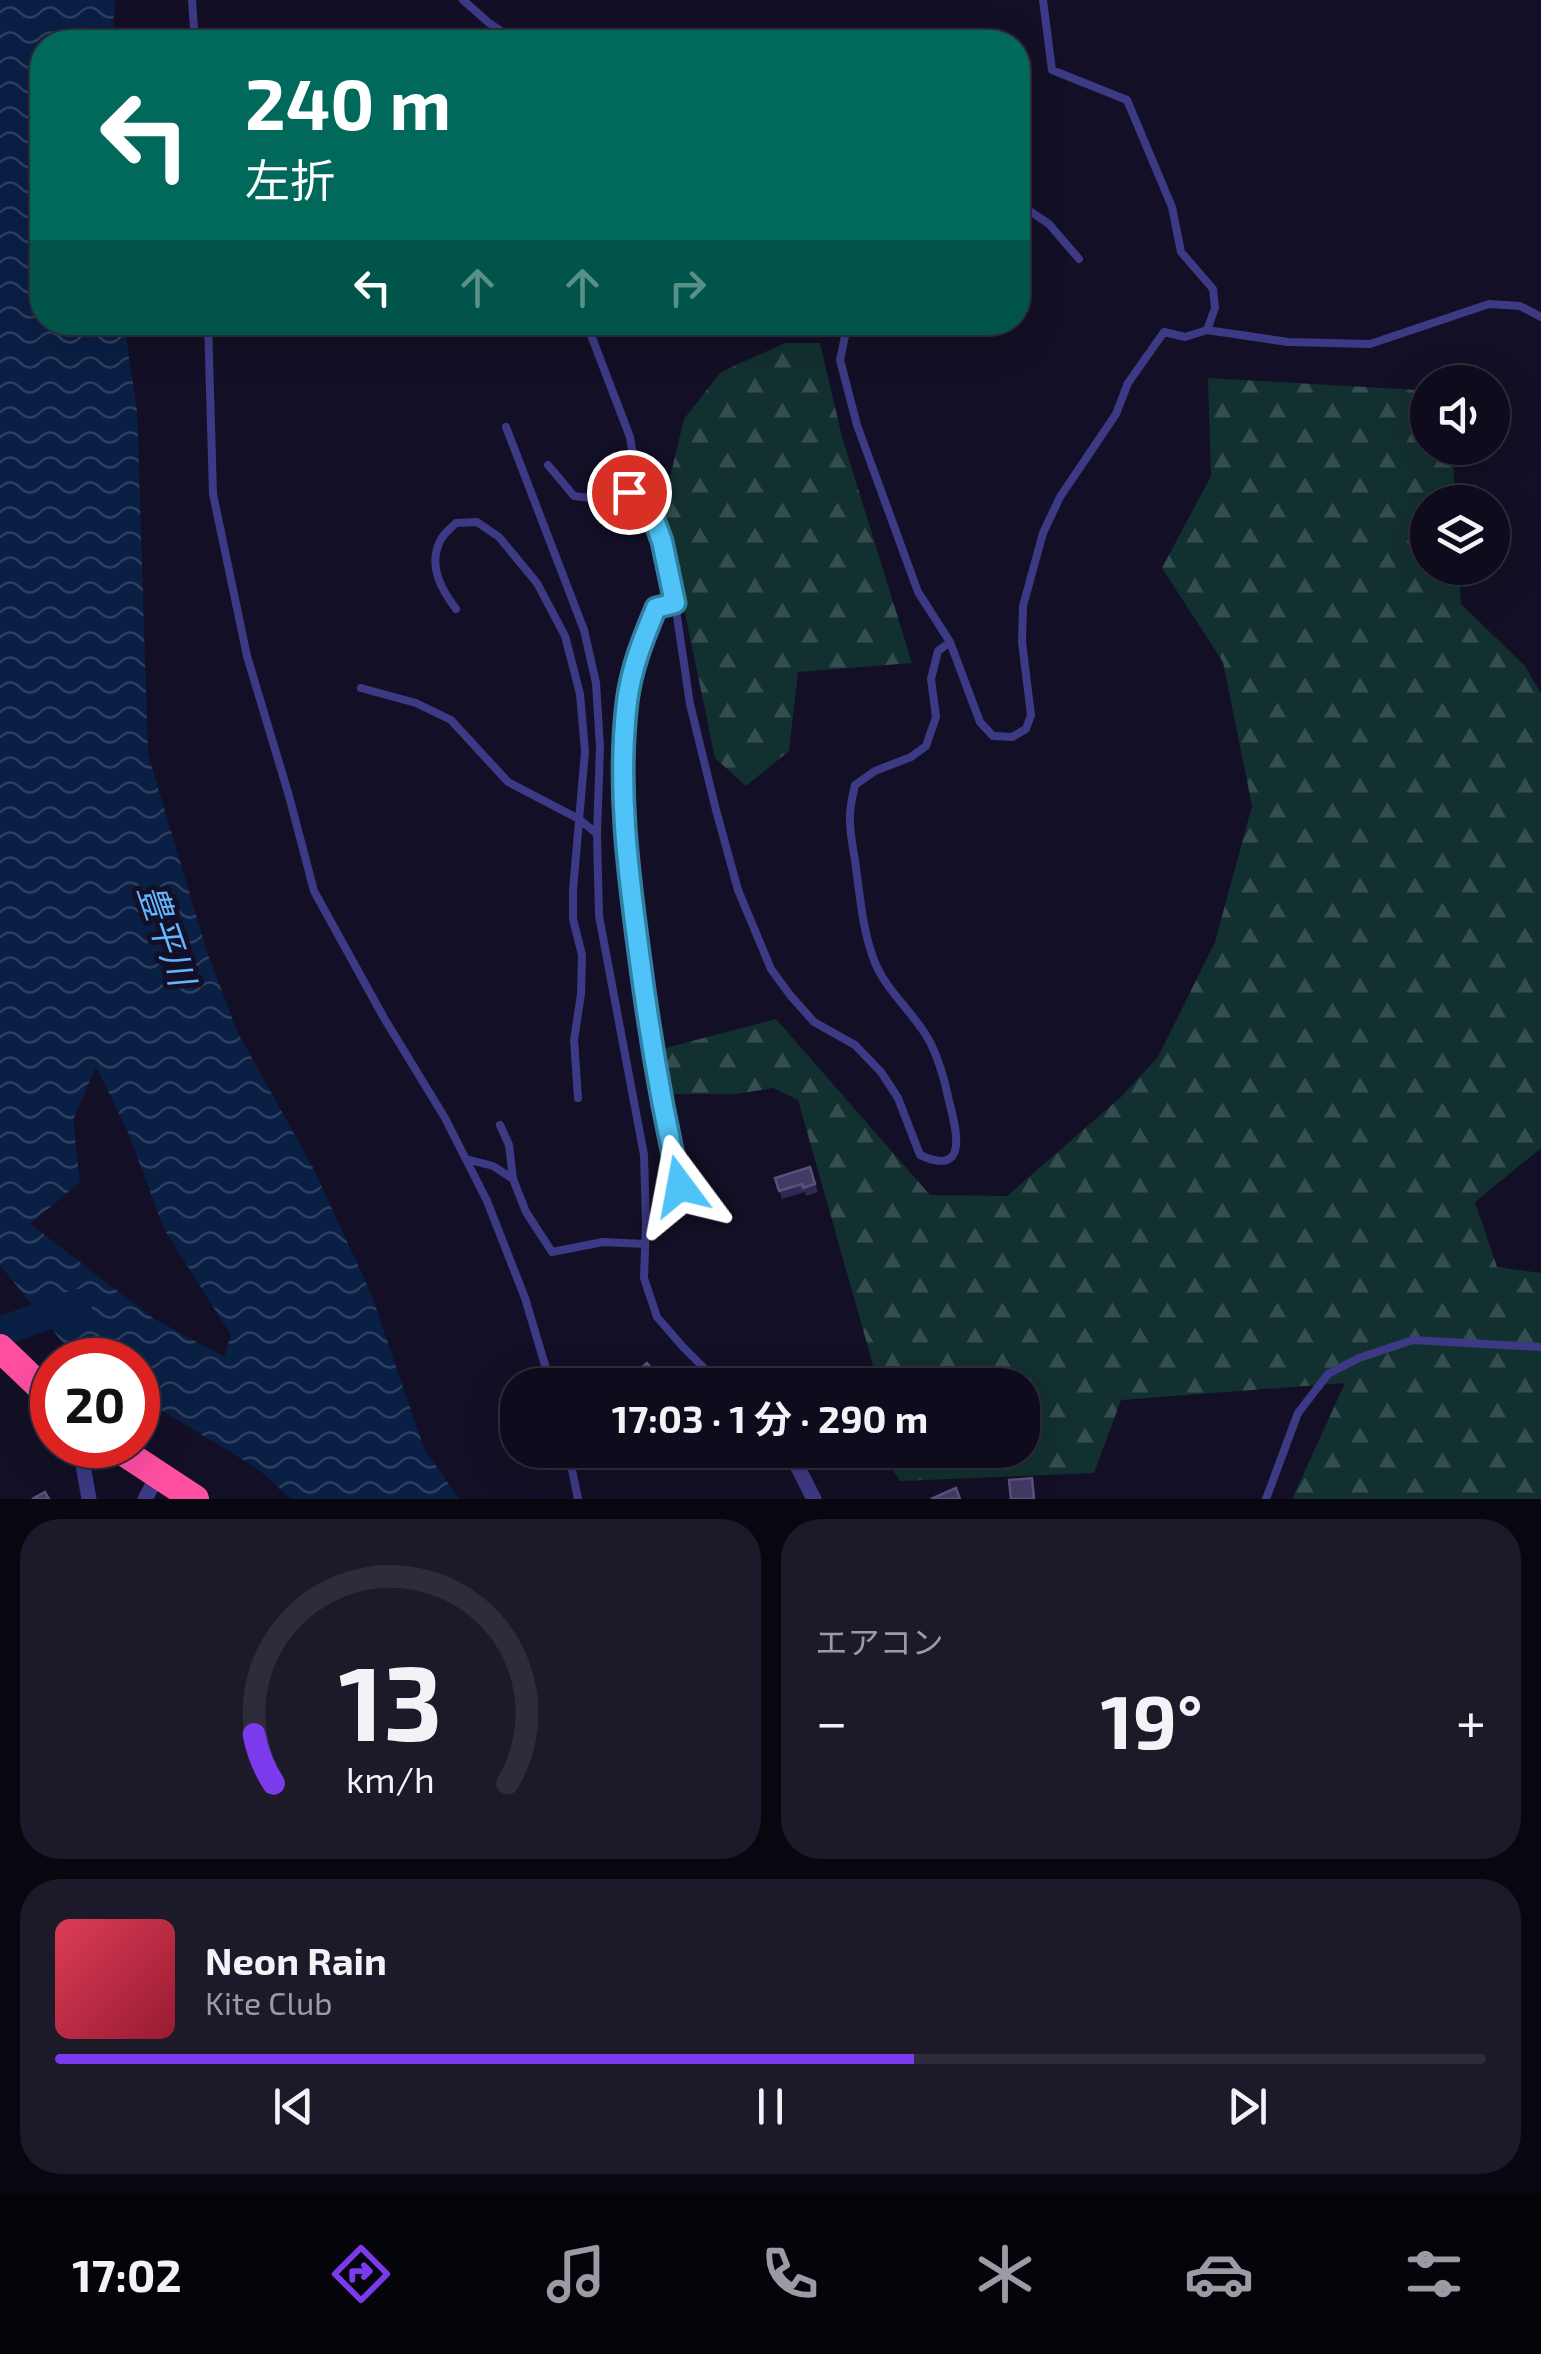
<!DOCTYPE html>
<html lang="ja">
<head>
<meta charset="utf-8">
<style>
	body { margin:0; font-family:"Exo 2","Noto Sans JP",sans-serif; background:#1c1929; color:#f1f3f6; height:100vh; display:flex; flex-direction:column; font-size:38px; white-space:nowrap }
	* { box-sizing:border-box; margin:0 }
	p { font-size:32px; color:#9b9ba3 }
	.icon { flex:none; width:55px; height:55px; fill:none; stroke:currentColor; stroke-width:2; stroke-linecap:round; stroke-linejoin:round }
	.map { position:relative; height:1499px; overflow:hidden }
	.panel { display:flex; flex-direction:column; gap:20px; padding:20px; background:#08060f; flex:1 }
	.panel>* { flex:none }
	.top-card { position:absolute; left:30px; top:30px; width:1000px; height:305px; border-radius:40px; box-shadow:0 10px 40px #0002,0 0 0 2px #2e2b3b; background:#00695c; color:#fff; overflow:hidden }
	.fabs { position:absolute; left:1410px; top:365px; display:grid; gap:20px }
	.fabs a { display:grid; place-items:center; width:100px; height:100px; border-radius:50%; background:#0e0b1c; box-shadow:0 10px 40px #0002,0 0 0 2px #2e2b3b; font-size:50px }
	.speed { position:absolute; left:30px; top:1338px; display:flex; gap:20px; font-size:50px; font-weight:700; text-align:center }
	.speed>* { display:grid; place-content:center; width:130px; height:130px; border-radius:50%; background:#0e0b1c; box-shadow:0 10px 40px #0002,0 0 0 2px #2e2b3b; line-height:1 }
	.speed .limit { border:15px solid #d22; background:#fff; color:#111 }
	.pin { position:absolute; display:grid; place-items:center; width:85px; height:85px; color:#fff; margin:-42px; border:5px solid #fff; border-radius:50%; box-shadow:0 2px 10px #0007 }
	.me { position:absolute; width:110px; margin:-55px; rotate:347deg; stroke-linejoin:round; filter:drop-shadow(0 0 8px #0008) }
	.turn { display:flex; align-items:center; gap:35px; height:210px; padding:0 50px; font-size:45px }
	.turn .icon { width:130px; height:130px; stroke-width:2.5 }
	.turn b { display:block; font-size:70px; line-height:85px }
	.lanes { display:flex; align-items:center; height:95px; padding:0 50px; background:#0003; justify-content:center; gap:50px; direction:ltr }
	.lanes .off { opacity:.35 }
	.big { font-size:75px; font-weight:700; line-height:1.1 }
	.panel .widget { flex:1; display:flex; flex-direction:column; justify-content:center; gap:15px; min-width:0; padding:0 35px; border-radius:40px; background:#1c1929 }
	.panel .dial { align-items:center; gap:0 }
	.dial svg { height:260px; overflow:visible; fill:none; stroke:#2e2b3b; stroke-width:7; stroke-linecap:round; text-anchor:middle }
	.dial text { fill:#f1f3f6; stroke:none }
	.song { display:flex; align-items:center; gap:30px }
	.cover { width:120px; height:120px; border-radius:15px; background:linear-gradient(135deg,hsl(350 70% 55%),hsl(350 70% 35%)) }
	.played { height:10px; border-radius:5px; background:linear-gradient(90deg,#7c3aed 60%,#2e2b3b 60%) }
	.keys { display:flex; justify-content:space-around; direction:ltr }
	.heat { display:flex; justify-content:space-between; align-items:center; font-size:55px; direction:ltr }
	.panel .tiles { flex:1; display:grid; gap:20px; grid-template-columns:1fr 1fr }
	.widget:last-child { grid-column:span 2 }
	.trip { position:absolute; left:500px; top:1368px; width:540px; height:100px; border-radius:40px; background:#0e0b1c; box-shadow:0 10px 40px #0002,0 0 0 2px #2e2b3b; font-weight:700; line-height:100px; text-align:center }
	.tab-bar { display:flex; height:160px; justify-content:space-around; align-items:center; background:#06040b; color:#9b9ba3 }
	.tab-bar .icon { width:70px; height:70px }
	.tab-bar .on { color:#7c3aed }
	.tab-bar b { font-size:45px; color:#f1f3f6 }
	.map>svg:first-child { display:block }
</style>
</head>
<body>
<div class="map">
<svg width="1541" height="1499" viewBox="0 0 1541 1499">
	<defs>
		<pattern id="forest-firs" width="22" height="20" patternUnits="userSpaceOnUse" patternTransform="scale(2.5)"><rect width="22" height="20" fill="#12302f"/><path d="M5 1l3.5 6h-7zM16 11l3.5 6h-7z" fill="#344d4e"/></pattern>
		<pattern id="water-waves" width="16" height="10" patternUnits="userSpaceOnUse" patternTransform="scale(2.5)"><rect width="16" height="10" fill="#0a1f44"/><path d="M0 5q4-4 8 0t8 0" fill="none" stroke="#2d3f60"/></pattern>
	</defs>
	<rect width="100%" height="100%" fill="#130f26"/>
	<path fill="url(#forest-firs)" d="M785 343H820L842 437 912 663 798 672 789 751 746 786 715 758 663 507 684 419 721 372Z
		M1208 378 1417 390 1427 409 1428 448H1449L1453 453 1455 502H1428V568H1459L1461 604 1525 666 1541 694V1148L1475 1202 1497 1267 1541 1273V1499H1292L1345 1383 1121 1400 1094 1473 900 1481 880 1450H1022V1385H882L875 1372 798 1100 773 1088 736 1094H671L665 1048 776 1019 930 1195 1007 1196 1122 1096 1158 1057 1215 942 1252 806 1223 662 1162 568 1211 476Z"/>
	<path fill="url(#water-waves)" fill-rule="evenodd" d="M0 0H115L112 42H42V322L124 323 137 411 148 754 207 952 238 1033 313 1168 370 1291 424 1448 459 1499H291L258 1469 138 1396V1360H81L71 1353 0 1265ZM96 1066 128 1132 164 1229 231 1335 224 1357 153 1318 30 1224 80 1182 73 1120Z"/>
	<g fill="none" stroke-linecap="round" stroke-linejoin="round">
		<path stroke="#0a1f44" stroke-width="30" d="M0 1332 77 1304"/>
		<path stroke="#3d3a85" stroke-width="8" d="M192 0 195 42
			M463 0 489 23 518 42
			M1018 203 1049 224 1079 259
			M208 322 213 494 247 656 289 796 314 891 384 1018 445 1118 487 1201 525 1298 551 1385
			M586 322 630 437 635 467 629 493
			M848 322 840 360 857 425 918 592 950 642 980 722 993 736 1012 737 1026 729 1031 715 1022 642 1023 606 1043 533 1060 497 1116 414 1128 383 1164 332 1185 337 1207 330 1215 308 1213 289 1181 252 1172 207 1127 100 1052 70 1043 0
			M1207 330 1288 342 1370 344 1489 304 1520 306 1541 317
			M506 427 584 630 596 683 600 747 597 834 599 916 644 1155 646 1222 644 1278 657 1317 683 1347 721 1385
			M548 465 574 496 607 500 629 493 649 505 662 541 675 603 690 704 716 810 738 890 771 969 790 995 814 1022 855 1045 881 1072 898 1098 920 1155C970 1178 956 1128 949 1101 945 1081 939 1060 930 1042 914 1012 886 992 874 960 862 929 860 894 855 861 853 847 849 830 850 815 850 805 853 795 855 785L875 771 911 757 926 746 936 717 931 679 938 651 950 642
			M456 609C441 589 428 566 440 541 443 534 451 528 456 523L477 522 499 537 537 583 565 636 580 694 585 751 573 890V919L582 955 581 994 574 1040 578 1098
			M361 688 416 703 451 720 508 782 579 819 597 834
			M500 1125 509 1145 513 1179 526 1212 552 1252 603 1242 645 1244
			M466 1159 493 1166 513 1179
			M646 1222 672 1213 680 1186 666 1125 649 1025 630 888 623 789 627 701 638 650 656 608 675 603
			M568 1450 578 1499
			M1266 1499 1298 1413 1328 1374 1359 1358 1413 1340 1541 1347"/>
		<path stroke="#3d3a85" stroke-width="15" d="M789 1450 814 1499
			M89 1499 83 1465 94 1445
			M145 1499 158 1475"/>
		<path stroke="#ff4fa3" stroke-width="28" d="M0 1348 52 1398
			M113 1445 195 1499"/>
	</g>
	<path fill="#312854" d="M810 1167 818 1192 806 1196 805 1192 782 1199 775 1178Z
		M814 1450H845L847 1457 825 1470Z"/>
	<path fill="#433a66" stroke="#5a527e" stroke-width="2.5" d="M810 1167 815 1184 803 1188 802 1184 779 1191 775 1178Z
		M647 1363 664 1385H623L622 1384Z
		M816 1450H842L822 1461Z
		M1032 1478 1034 1499H1011L1009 1480Z
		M956 1488 960 1499H931Z
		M45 1492 49 1499H32Z"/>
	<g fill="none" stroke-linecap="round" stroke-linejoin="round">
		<defs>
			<path id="route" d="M629 492 649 506 662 541 675 603 656 608C643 639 631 669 627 702 617 786 628 871 639 953 649 1031 662 1109 680 1186"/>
		</defs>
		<use href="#route" stroke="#337fa1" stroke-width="25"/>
		<use href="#route" stroke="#4fc3f7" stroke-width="18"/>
	</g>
	<g text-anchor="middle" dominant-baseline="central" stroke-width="10" stroke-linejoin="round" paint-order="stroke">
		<g font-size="35" font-style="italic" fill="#62b6ff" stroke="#130f26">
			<text transform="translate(168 934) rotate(71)">豊平川</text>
		</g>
	</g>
</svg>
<div class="fabs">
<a><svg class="icon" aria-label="sound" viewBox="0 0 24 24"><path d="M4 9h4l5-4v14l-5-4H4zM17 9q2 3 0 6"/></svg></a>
<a><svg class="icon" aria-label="layers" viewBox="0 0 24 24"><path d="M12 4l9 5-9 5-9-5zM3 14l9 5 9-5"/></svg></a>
</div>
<div class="speed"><div class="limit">20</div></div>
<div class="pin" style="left:629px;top:492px;background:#d93025"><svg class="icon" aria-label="arrive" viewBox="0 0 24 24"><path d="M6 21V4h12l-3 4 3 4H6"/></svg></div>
<svg class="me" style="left:680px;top:1186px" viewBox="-20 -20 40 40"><path d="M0-17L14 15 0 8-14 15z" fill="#4fc3f7" stroke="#fff" stroke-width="4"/></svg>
<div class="trip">17:03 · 1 分 · 290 m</div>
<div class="top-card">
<div class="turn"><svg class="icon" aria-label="left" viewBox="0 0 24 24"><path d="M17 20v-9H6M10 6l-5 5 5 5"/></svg><div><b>240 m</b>左折</div></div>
<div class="lanes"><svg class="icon" aria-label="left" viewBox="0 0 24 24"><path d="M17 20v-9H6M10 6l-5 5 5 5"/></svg><svg class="icon off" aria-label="ahead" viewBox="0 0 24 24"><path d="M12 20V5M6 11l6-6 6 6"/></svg><svg class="icon off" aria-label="ahead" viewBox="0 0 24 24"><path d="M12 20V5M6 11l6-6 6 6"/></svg><svg class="icon off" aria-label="right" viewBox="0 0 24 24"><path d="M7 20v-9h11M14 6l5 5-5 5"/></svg></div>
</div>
</div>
<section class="panel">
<div class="tiles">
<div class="widget dial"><svg viewBox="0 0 100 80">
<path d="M14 69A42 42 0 1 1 86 69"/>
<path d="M14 69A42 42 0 0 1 8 54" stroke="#7c3aed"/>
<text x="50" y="56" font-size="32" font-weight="700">13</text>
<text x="50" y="72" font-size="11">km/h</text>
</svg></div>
<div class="widget"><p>エアコン</p>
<div class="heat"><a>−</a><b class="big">19°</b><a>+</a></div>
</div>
<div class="widget">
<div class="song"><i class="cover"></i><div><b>Neon Rain</b><p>Kite Club</p></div></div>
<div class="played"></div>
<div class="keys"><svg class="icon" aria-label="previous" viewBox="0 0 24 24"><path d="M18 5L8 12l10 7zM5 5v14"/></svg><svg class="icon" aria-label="pause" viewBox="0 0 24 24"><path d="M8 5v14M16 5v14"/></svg><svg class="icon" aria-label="next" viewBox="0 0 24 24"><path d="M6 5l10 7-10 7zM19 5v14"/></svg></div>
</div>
</div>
</section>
<nav class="tab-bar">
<b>17:02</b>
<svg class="icon on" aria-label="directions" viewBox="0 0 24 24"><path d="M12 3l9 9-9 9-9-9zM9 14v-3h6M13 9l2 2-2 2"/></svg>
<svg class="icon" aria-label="music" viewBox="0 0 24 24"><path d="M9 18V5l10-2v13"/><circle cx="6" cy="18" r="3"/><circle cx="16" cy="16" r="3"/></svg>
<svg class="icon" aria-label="phone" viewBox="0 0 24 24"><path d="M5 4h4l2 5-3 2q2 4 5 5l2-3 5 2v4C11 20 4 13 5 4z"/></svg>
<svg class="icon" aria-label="climate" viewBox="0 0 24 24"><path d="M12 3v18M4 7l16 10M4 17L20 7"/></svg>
<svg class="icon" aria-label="car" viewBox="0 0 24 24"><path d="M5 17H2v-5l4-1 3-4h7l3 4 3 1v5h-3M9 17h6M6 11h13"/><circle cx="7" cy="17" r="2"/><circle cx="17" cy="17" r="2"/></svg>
<svg class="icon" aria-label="filters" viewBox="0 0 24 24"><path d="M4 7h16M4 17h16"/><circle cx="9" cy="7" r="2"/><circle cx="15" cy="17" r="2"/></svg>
</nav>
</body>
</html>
